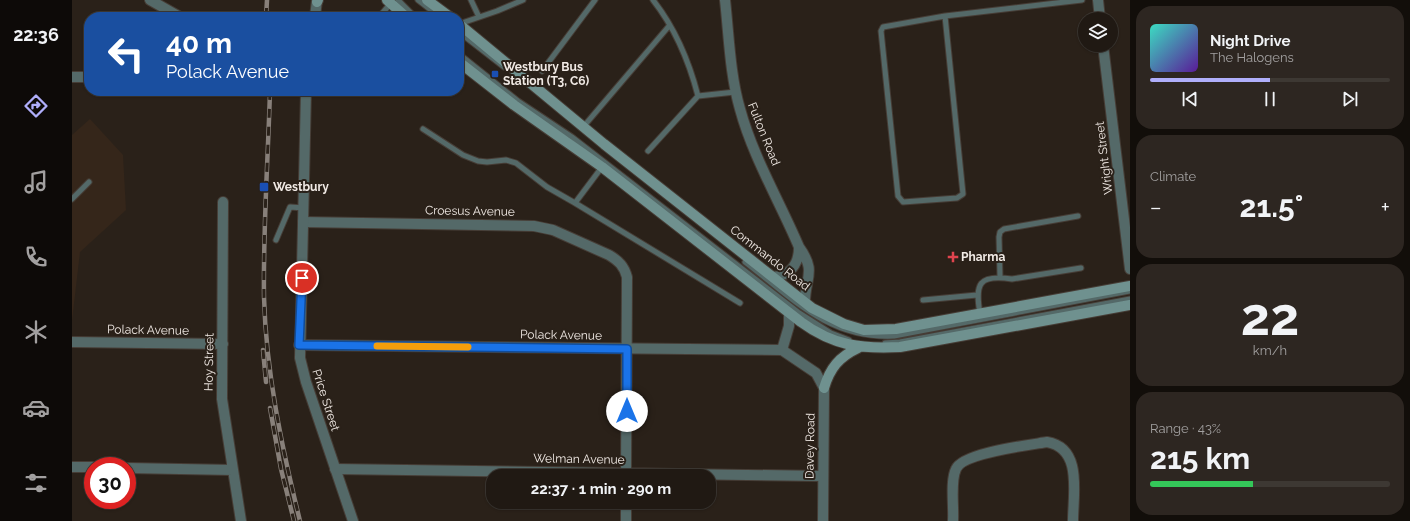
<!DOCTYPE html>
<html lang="en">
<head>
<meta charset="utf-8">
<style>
	body { margin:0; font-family:Raleway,sans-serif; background:#2d2621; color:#f1f3f6; height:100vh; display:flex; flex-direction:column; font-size:15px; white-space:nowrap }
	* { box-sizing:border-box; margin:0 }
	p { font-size:13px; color:#a2a0a0 }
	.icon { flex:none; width:22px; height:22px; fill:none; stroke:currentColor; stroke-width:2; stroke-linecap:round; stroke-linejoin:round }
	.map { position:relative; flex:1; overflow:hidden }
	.drawer { display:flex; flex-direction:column; gap:6px; padding:6px; background:#120e0a; width:280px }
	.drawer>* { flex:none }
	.top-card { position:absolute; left:12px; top:12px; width:380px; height:84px; border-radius:16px; box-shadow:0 1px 3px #0004,0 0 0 1px #3d3833; background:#1a4fa0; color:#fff; overflow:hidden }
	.tools { position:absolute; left:1006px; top:12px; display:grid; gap:8px }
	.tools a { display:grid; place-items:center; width:40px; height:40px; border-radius:50%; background:#201913; box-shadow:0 1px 3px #0004,0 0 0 1px #3d3833; font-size:20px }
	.speed { position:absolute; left:12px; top:457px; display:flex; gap:8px; font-size:20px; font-weight:700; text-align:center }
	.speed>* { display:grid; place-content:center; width:52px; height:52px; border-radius:50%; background:#201913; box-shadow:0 1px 3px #0004,0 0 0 1px #3d3833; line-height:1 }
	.speed .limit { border:6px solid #d22; background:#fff; color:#111 }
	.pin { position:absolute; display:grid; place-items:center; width:34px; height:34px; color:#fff; margin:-17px; border:2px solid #fff; border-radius:50%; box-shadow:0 1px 4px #0007 }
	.me { position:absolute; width:44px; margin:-22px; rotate:0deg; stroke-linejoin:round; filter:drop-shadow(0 0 3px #0008) }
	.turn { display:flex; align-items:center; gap:14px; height:84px; padding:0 16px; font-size:18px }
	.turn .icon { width:52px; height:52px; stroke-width:2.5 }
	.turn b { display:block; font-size:28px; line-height:34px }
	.big { font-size:30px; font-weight:700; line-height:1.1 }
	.drawer .widget { flex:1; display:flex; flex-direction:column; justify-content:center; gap:6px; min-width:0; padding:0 14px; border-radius:16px; background:#2d2621 }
	.drawer .dial { align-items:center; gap:0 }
	.dial b { font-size:52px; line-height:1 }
	.song { display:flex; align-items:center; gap:12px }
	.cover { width:48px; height:48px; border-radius:6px; background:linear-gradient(135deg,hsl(170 70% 55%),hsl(270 70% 35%)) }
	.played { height:4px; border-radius:2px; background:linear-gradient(90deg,#afaefa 50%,#3d3833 50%) }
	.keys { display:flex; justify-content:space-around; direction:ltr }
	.heat { display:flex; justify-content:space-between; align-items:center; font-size:22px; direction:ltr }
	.charge { height:6px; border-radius:3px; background:linear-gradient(90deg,#34c759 43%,#3d3833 0) }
	.trip { position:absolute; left:414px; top:469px; width:230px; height:40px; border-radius:16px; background:#201913; box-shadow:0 1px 3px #0004,0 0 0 1px #3d3833; font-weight:700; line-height:40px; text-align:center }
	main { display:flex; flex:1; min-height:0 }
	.tab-bar { display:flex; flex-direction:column; width:72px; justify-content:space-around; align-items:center; background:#0d0a08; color:#a2a0a0 }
	.tab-bar .icon { width:28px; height:28px }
	.tab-bar .active { color:#afaefa }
	.tab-bar b { font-size:18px; color:#f1f3f6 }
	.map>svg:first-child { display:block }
</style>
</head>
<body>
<main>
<nav class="tab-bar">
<b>22:36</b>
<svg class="icon active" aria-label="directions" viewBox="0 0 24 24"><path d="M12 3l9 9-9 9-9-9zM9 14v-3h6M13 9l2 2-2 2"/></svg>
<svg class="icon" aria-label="music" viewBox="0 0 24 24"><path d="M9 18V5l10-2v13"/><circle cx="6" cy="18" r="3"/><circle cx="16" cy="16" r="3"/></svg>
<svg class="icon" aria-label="phone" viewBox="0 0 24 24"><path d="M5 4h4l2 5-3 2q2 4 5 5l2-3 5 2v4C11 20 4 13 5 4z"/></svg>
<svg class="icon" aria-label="climate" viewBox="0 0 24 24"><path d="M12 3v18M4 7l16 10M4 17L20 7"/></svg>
<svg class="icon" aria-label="car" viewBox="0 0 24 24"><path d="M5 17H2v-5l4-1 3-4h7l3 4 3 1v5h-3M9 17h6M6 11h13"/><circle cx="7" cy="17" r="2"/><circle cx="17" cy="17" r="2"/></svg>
<svg class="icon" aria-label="filters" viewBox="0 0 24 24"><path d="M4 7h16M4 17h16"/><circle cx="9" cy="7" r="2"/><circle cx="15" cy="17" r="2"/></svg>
</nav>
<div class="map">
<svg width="1058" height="521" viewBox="0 0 1058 521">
	<rect width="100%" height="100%" fill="#2a2119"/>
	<path fill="#35261a" d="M18 119 51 155 54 210 8 252 0 321V135Z"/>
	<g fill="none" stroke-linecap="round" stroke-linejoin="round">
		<defs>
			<path id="service" d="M326 0 343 17
				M346 0 368 17
				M399 0 407 17
				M581 0C603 28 617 61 626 96L663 92
				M873 16 891 194 885 198 831 202 826 196 809 31 811 27 873 16 1010 0
				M307 17 319 3
				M387 24 425 11 451 0
				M387 32 432 67
				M387 54 446 101 500 137 726 312 759 333 777 340
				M470 71 523 0
				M512 126 597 26
				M351 129 391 155 406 161 415 162 434 160 444 163 475 187 503 203 530 167
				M576 151 626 96
				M0 199 17 182
				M503 203 668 303
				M204 240 218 207 232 208
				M673 262C721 299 757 339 822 336L1058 291
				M928 276 927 237 928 232 932 229 1006 216
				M851 300 905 295
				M908 314C903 284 906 274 940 279L1009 268
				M813 343 828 342 1058 299"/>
			<path id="minor" d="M78 0 108 17
				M653 0C657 36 658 75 668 109 681 157 708 202 727 247 745 272 733 277 733 302
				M1026 0 1028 19
				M1031 45 1058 269
				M0 77H17
				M151 202 150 399 169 521
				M231 222 462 226 481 230 537 255C547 261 552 266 555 277L554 476
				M700 277C718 276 727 264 727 247
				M0 342 151 344
				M227 345 710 350 744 373 752 388 751 521
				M710 350 717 326V312
				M0 467H21
				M55 468 161 470
				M263 469 751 476
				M554 521V502
				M881 521C882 507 878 481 884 469 890 453 957 445 975 442 1011 448 1001 494 1001 521"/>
			<path id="tertiary" d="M243 17 245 0
				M234 91 228 358 234 382 281 521"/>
			<path id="secondary" d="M315 0 334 17
				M355 0 378 17
				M245 2 246 0
				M387 24 532 144 740 308 772 324 792 330 824 329 1058 286
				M387 62 442 105 530 167 729 322C762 346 789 349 828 347L1058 305
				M752 388C758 368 767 357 786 348"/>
		</defs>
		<use href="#service" stroke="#463d36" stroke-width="7"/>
		<use href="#minor" stroke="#463d36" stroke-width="12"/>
		<use href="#tertiary" stroke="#463d36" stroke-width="12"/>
		<use href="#secondary" stroke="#463d36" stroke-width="12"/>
		<use href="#service" stroke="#546968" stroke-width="5"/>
		<use href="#minor" stroke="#546968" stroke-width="10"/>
		<use href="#tertiary" stroke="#546968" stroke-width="10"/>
		<use href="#secondary" stroke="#6f918f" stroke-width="10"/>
		<defs>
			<path id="rail" d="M194 17 195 0
				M198 91C196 159 191 229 192 297 194 373 210 448 228 521
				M191 350 194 382
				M198 408 209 469 222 521"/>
		</defs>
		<use href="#rail" stroke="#88807a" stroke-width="4.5"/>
		<use href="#rail" stroke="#2a2119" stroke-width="3" stroke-dasharray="9" stroke-linecap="butt"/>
	</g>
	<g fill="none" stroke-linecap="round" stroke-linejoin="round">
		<defs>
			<path id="route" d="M230 278 227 345 555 349V411"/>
		</defs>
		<use href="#route" stroke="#114b97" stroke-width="10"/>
		<use href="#route" stroke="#1a73e8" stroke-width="7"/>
		<path stroke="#f59e0b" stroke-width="7" d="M305 346 396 347"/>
	</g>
	<g fill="#1a4fb4" stroke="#2a2119" stroke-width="1.5">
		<rect x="419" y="70" width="8" height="8" rx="2"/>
		<rect x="187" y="182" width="10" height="10" rx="2"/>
	</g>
	<path fill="#e0444e" stroke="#2a2119" stroke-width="1.5" d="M879 251h4v4h4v4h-4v4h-4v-4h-4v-4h4z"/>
	<g text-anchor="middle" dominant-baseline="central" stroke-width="4" stroke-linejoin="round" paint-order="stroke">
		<g font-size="12" font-weight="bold" fill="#f1eae5" stroke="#2a2119" text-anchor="start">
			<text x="431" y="67">Westbury Bus<tspan x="431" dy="14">Station (T3, C6)</tspan></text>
			<text x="201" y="187">Westbury</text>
			<text x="889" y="257">Pharma</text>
		</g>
		<g font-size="12" fill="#f1eae5" stroke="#2a2119">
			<text transform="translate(692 134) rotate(68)">Fulton Road</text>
			<text transform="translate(1032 158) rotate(-97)">Wright Street</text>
			<text transform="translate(398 211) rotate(1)">Croesus Avenue</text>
			<text transform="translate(698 258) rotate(38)">Commando Road</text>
			<text transform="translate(76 330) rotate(1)">Polack Avenue</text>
			<text transform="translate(489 335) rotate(1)">Polack Avenue</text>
			<text transform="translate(137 362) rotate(-89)">Hoy Street</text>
			<text transform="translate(254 400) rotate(72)">Price Street</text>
			<text transform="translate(738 446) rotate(-89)">Davey Road</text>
			<text transform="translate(507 459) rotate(1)">Welman Avenue</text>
		</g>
	</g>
</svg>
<div class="tools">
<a><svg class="icon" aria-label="layers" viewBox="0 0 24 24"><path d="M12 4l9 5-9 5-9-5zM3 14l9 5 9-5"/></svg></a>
</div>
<div class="speed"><div class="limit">30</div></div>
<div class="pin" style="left:230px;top:278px;background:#d93025"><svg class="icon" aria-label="arrive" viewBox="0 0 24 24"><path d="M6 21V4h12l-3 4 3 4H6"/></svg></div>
<svg class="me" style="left:555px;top:411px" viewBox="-20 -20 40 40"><circle r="19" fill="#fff"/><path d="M0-13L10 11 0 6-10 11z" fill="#1a73e8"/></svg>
<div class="trip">22:37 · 1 min · 290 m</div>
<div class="top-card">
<div class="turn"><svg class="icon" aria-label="left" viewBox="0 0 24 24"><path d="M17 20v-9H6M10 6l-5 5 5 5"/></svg><div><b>40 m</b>Polack Avenue</div></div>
</div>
</div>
<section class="drawer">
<div class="widget">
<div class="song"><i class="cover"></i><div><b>Night Drive</b><p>The Halogens</p></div></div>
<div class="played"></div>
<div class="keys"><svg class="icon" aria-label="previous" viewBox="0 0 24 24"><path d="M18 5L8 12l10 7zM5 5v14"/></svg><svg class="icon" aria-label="pause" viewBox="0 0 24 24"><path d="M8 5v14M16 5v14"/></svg><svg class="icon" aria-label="next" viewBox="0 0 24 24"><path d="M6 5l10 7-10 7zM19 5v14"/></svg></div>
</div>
<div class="widget"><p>Climate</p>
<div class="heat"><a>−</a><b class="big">21.5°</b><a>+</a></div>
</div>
<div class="widget dial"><b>22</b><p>km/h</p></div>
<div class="widget"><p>Range · 43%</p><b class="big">215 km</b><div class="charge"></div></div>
</section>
</main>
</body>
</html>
